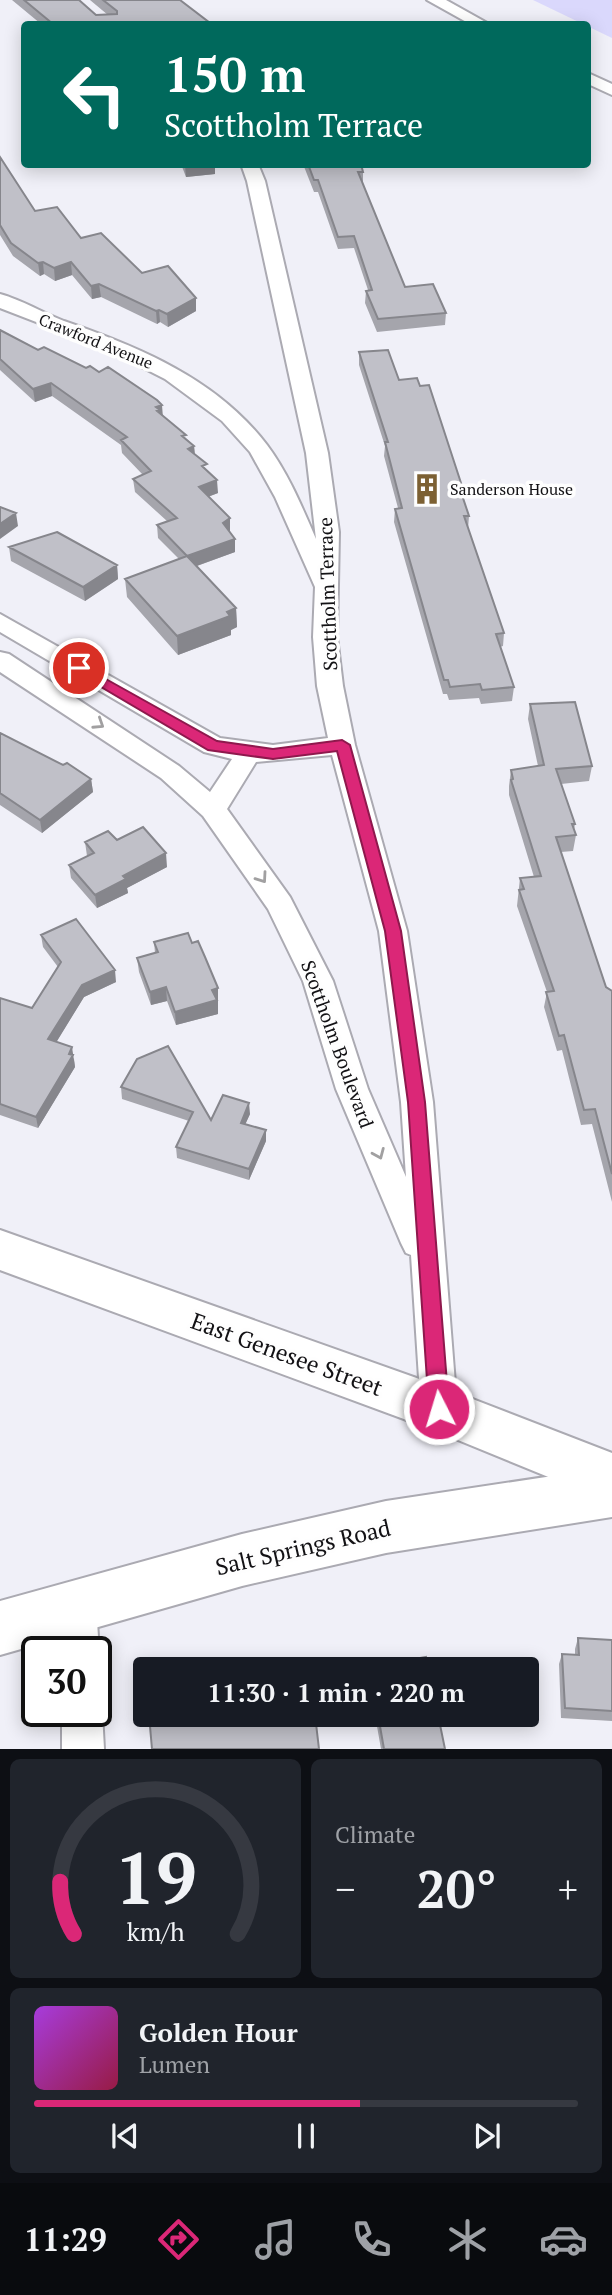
<!DOCTYPE html>
<html lang="en">
<head>
<meta charset="utf-8">
<style>
	body { margin:0; font-family:"PT Serif",serif; background:#20242c; color:#f1f3f6; height:100vh; display:flex; flex-direction:column; font-size:26px; white-space:nowrap }
	* { box-sizing:border-box; margin:0 }
	p { font-size:23px; color:#9ea1a6 }
	.icon { flex:none; width:38px; height:38px; fill:none; stroke:currentColor; stroke-width:2; stroke-linecap:round; stroke-linejoin:round }
	.map { position:relative; height:1749px; overflow:hidden }
	.drawer { display:flex; flex-direction:column; gap:10px; padding:10px; background:#0d0f14; flex:1 }
	.drawer>* { flex:none }
	.hud { position:absolute; left:21px; top:21px; width:570px; height:147px; border-radius:7px; box-shadow:0 4px 18px #0003; background:#00695c; color:#fff; overflow:hidden }
	.speed { position:absolute; left:21px; top:1636px; display:flex; gap:14px; font-size:35px; font-weight:700; text-align:center }
	.speed>* { display:grid; place-content:center; width:91px; height:91px; border-radius:50%; background:#171b24; box-shadow:0 4px 18px #0003; line-height:1 }
	.speed .limit { border:4px solid #111; border-radius:10px; background:#fff; color:#111 }
	.pin { position:absolute; display:grid; place-items:center; width:60px; height:60px; color:#fff; margin:-30px; border:4px solid #fff; border-radius:50%; box-shadow:0 2px 7px #0007 }
	.me { position:absolute; width:77px; margin:-38px; rotate:355deg; stroke-linejoin:round; filter:drop-shadow(0 0 5px #0008) }
	.turn { display:flex; align-items:center; gap:24px; height:147px; padding:0 28px; font-size:32px }
	.turn .icon { width:91px; height:91px; stroke-width:2.5 }
	.turn b { display:block; font-size:49px; line-height:60px }
	.big { font-size:52px; font-weight:700; line-height:1.1 }
	.drawer .widget { flex:1; display:flex; flex-direction:column; justify-content:center; gap:10px; min-width:0; padding:0 24px; border-radius:10px; background:#20242c }
	.drawer .dial { align-items:center; gap:0 }
	.dial svg { height:182px; overflow:visible; fill:none; stroke:#363941; stroke-width:7; stroke-linecap:round; text-anchor:middle }
	.dial text { fill:#f1f3f6; stroke:none }
	.song { display:flex; align-items:center; gap:21px }
	.cover { width:84px; height:84px; border-radius:10px; background:linear-gradient(135deg,hsl(280 70% 55%),hsl(340 70% 35%)) }
	.played { height:7px; border-radius:4px; background:linear-gradient(90deg,#db2777 60%,#363941 60%) }
	.keys { display:flex; justify-content:space-around; direction:ltr }
	.heat { display:flex; justify-content:space-between; align-items:center; font-size:38px; direction:ltr }
	.drawer .tiles { flex:1; display:grid; gap:10px; grid-template-columns:1fr 1fr }
	.widget:last-child { grid-column:span 2 }
	.trip { position:absolute; left:133px; top:1657px; width:406px; height:70px; border-radius:7px; background:#171b24; box-shadow:0 4px 18px #0003; font-weight:700; line-height:70px; text-align:center }
	.tabs { display:flex; height:112px; justify-content:space-around; align-items:center; background:#090b0e; color:#9ea1a6 }
	.tabs .icon { width:49px; height:49px }
	.tabs .active { color:#db2777 }
	.tabs b { font-size:32px; color:#f1f3f6 }
	.map>svg:first-child { display:block }
</style>
</head>
<body>
<div class="map">
<svg width="612" height="1749" viewBox="0 0 612 1749">
	<rect width="100%" height="100%" fill="#f0f0f8"/>
	<path fill="#dad8fc" d="M533 0H612V38Z"/>
	<g fill="none" stroke-linecap="round" stroke-linejoin="round">
		<defs>
			<path id="street" d="M427 0H446L489 24H470Z
				M588 73 612 84V95L588 84Z
				M241 164H258L265 181 328 453 339 532 337 637 343 686 355 745 407 931 433 1102 457 1409 452 1421 439 1426 426 1421 421 1409 411 1255 406 1253 401 1243 336 1089 303 981 268 909 203 816 161 778 0 672V652L9 654 179 766 210 792 232 759 204 752 0 632V614L220 738 273 745 328 738 317 686 313 637 315 587 275 497 250 452 222 421 165 379 106 349 0 308V294C22 300 43 313 64 321 139 347 217 379 267 445 288 473 302 507 316 539L306 453 247 181ZM332 755 379 931 401 1102 406 1177 368 1089 333 981 290 897 227 809 256 762Z
				M77 1587 91 1592 96 1606 99 1652 96 1658V1652H59L58 1606 63 1592Z
				M96 1698 102 1712 104 1749H62V1712H96Z"/>
			<path id="secondary" d="M612 1467V1517L386 1553 242 1586 0 1655V1601L242 1534 386 1501Z"/>
			<path id="primary" d="M0 1230 439 1386 612 1453V1503L431 1429 0 1270Z"/>
		</defs>
		<use href="#street" stroke="#abaab2" stroke-width="4"/>
		<use href="#secondary" stroke="#abaab2" stroke-width="4"/>
		<use href="#primary" stroke="#abaab2" stroke-width="4"/>
		<use href="#street" fill="#fff" fill-rule="evenodd"/>
		<use href="#secondary" fill="#fff" fill-rule="evenodd"/>
		<use href="#primary" fill="#fff" fill-rule="evenodd"/>
	</g>
	<path fill="#a5a5ac" d="M12 0H79L96 15H108L90 0H180L210 23V24H41Z
		M0 157 35 211 142 273 196 311 168 327 160 322 157 324 101 297 92 299 72 275 55 281 44 274 40 276 13 256 0 235Z
		M181 164H215V174L186 177Z
		M303 164H361L363 172V184L405 287 446 313 445 325 377 332 365 303 366 291 368 290 354 248 338 249 318 192H314Z
		M0 330 163 416 194 446 195 454 207 471 218 493 208 497 230 518V532L235 539V552L197 566 236 608 237 627 231 630V635L178 655 127 597 125 579 179 559 158 538 157 525 167 521 135 492 133 479 143 475 122 453 121 445 52 396 35 402 0 370Z
		M359 352 399 380 461 483 460 490 469 516 468 529 504 633 503 646 500 647 514 687 512 701 481 704 479 698 449 700 447 694H443L394 522 395 509 398 508 384 456 385 446 359 365Z
		M9 547 117 565 118 579 85 601 11 561Z
		M530 704 592 766 589 781 561 784 575 824 574 830 576 835 573 851 561 852 606 987 612 991V1202L592 1124 581 1125 562 1050 557 1051 544 1007 547 992 517 906 520 878 534 877 509 795V786L511 770 538 766 528 719Z
		M0 733 91 779 93 792 42 833 0 805Z
		M117 840 167 867 127 888 128 893 97 908 71 878 69 865 87 856 85 842Z
		M41 935 116 982 84 997 56 1042 74 1059 75 1067 38 1128 0 1115V998L32 1008 58 967 43 947Z
		M154 942 192 943 218 988V1014L176 1025 167 1001 151 1005 139 972 137 958 155 953Z
		M137 1059 211 1120 250 1114 245 1124 266 1141 249 1180 177 1158 176 1147 189 1121 122 1099 121 1087Z
		M578 1638 612 1640V1721L561 1718 559 1664 562 1654H575V1649Z
		M375 1715H438L445 1749H381Z"/>
	<path fill="#86868c" d="M215 164V174L186 177 185 165Z
		M43 262 44 274 40 276 38 263Z
		M71 262 72 275 55 281 54 268Z
		M99 284 101 297 92 299 91 286Z
		M196 298V311L168 327 167 314Z
		M159 310 160 322 157 324 156 311Z
		M51 383 52 396 35 402 33 389Z
		M162 405 163 418 161 422 156 407Z
		M194 446 195 459 188 449Z
		M217 480 218 493 199 500V487Z
		M16 513 18 526 0 539V524Z
		M230 518V531L224 536 223 523Z
		M235 539V552L188 569 187 556Z
		M117 565 118 579 85 601 83 587Z
		M236 608 237 627 231 630V635L178 655 177 636Z
		M91 779 93 792 42 833 40 820Z
		M166 853 167 867 127 888 128 893 97 908 95 895 123 876Z
		M115 970 116 982 84 997 51 1051 48 1039 82 985Z
		M166 987 167 1001 151 1005 150 992Z
		M218 988V1014L176 1025 175 1012 212 990Z
		M72 1047 75 1067 38 1128 36 1117Z
		M249 1103 250 1114 241 1134V1123Z
		M266 1130V1141L249 1180V1169Z"/>
	<path fill="#c0c0c8" stroke="#86868c" stroke-width="2" d="M24 0H79L96 15 117 14V11L103 0H180L210 23 204 24H53Z
		M0 157 35 211 57 207 81 238 101 233 142 273 168 266 196 298 167 314 159 310 156 311 99 284 91 286 71 262 54 268 43 262 38 263 11 243 0 225Z
		M308 164H361L363 172H358L405 287 433 284 446 313 378 319 366 291 372 290 354 236 338 237 318 180H314Z
		M0 330 38 350 44 347 86 368 90 366 99 372 108 367 157 400 162 405 156 407 160 410 157 411 186 435 182 436 194 446 188 449 207 464 202 466 217 480 199 487 230 518 223 523 235 539 187 556 157 525 177 518 133 479 151 471 121 440 127 437 51 383 33 389 0 359Z
		M388 350 399 380 417 378 420 386 429 385 461 483H458L469 516H464L504 633 496 634 514 687 482 690 480 684 450 687 448 680H444L395 509 402 508 385 442H388L359 352Z
		M0 507 16 513 0 524Z
		M57 532 117 565 83 587 9 547Z
		M187 556 236 608 227 612 230 616 177 636 125 579Z
		M575 702 592 766 556 769 575 824H572L576 835 556 837 606 987 612 991V1174L595 1109 584 1110 564 1035 559 1036 546 992 554 991 519 890 524 889 520 878 541 876 511 780 513 779 511 770 544 765 530 704Z
		M0 733 63 765 67 763 91 779 40 820 0 793Z
		M143 827 166 853 123 876 126 879 95 895 69 865 94 853 85 842 108 831 117 840Z
		M76 919 115 970 82 985 48 1039 72 1047 69 1054 73 1055 36 1117 0 1104V998L32 1008 61 962 41 935Z
		M188 933 192 943 198 941 205 957 218 988 212 990 217 1000 175 1012 166 987 150 992 137 958 158 952 154 942Z
		M168 1046 211 1120 223 1095 249 1103 241 1123 266 1130 249 1169 176 1147 193 1112 121 1087 137 1059Z
		M578 1638 612 1640V1711L565 1708 562 1654 579 1655Z
		M426 1657 429 1670H369V1667Z
		M149 1715H315L319 1749H152Z
		M378 1715H438L445 1749H384Z"/>
	<defs><path id="oneway-chevron" d="M-2-3.5L2.5 0L-2 3.5" fill="none" stroke-width="1.6" stroke-linecap="round" stroke-linejoin="round" transform="scale(1.75)"/></defs>
	<g stroke="#a1a0a1">
		<use href="#oneway-chevron" transform="translate(99 724) rotate(33)"/>
		<use href="#oneway-chevron" transform="translate(262 878) rotate(55)"/>
		<use href="#oneway-chevron" transform="translate(379 1154) rotate(67)"/>
	</g>
	<path fill="#db2777" stroke="#8e194d" stroke-width="2" d="M79 664 217 741 273 749 342 740 350 745 401 931 425 1102 449 1409 446 1416 439 1419 432 1416 429 1409 408 1102 385 931 337 751 273 759 208 750 74 671 72 668Z"/>
	<defs>
		<symbol id="building-bare" viewBox="-9 -9 18 18"><path d="M-4-6H4V6H1V3H-1V6H-4ZM-2.5-4.3h1.7v1.8h-1.7ZM.8-4.3h1.7v1.8H.8ZM-2.5-1h1.7V.8h-1.7ZM.8-1h1.7V.8H.8Z" fill="#7c6033" stroke="#fefefe" stroke-width="2.5" paint-order="stroke"/></symbol>
	</defs>
	<g fill-rule="evenodd">
		<use href="#building-bare" x="405" y="467" width="44" height="44"/>
	</g>
	<g text-anchor="middle" dominant-baseline="central" stroke-width="7" stroke-linejoin="round" paint-order="stroke">
		<g font-size="16" fill="#131215" stroke="#fefefe">
			<text transform="translate(96 341) rotate(22)">Crawford Avenue</text>
		</g>
		<g font-size="16" fill="#131215" stroke="#fefefe" text-anchor="start">
			<text x="450" y="489">Sanderson House</text>
		</g>
		<g font-size="19" fill="#131215" stroke="#fefefe">
			<text transform="translate(327 594) rotate(-92)">Scottholm Terrace</text>
			<text transform="translate(338 1044) rotate(70)">Scottholm Boulevard</text>
		</g>
		<g font-size="23" fill="#131215" stroke="#fefefe">
			<text transform="translate(287 1354) rotate(20)">East Genesee Street</text>
			<text transform="translate(303 1547) rotate(-13)">Salt Springs Road</text>
		</g>
	</g>
</svg>
<div class="speed"><div class="limit">30</div></div>
<div class="pin" style="left:79px;top:668px;background:#d93025"><svg class="icon" aria-label="arrive" viewBox="0 0 24 24"><path d="M6 21V4h12l-3 4 3 4H6"/></svg></div>
<svg class="me" style="left:439px;top:1409px" viewBox="-20 -20 40 40"><circle r="17" fill="#db2777" stroke="#fff" stroke-width="3"/><path d="M0-11L8 9 0 5-8 9z" fill="#fff"/></svg>
<div class="trip">11:30 · 1 min · 220 m</div>
<div class="hud">
<div class="turn"><svg class="icon" aria-label="left" viewBox="0 0 24 24"><path d="M17 20v-9H6M10 6l-5 5 5 5"/></svg><div><b>150 m</b>Scottholm Terrace</div></div>
</div>
</div>
<section class="drawer">
<div class="tiles">
<div class="widget dial"><svg viewBox="0 0 100 80">
<path d="M14 69A42 42 0 1 1 86 69"/>
<path d="M14 69A42 42 0 0 1 8 46" stroke="#db2777"/>
<text x="50" y="56" font-size="32" font-weight="700">19</text>
<text x="50" y="72" font-size="11">km/h</text>
</svg></div>
<div class="widget"><p>Climate</p>
<div class="heat"><a>−</a><b class="big">20°</b><a>+</a></div>
</div>
<div class="widget">
<div class="song"><i class="cover"></i><div><b>Golden Hour</b><p>Lumen</p></div></div>
<div class="played"></div>
<div class="keys"><svg class="icon" aria-label="previous" viewBox="0 0 24 24"><path d="M18 5L8 12l10 7zM5 5v14"/></svg><svg class="icon" aria-label="pause" viewBox="0 0 24 24"><path d="M8 5v14M16 5v14"/></svg><svg class="icon" aria-label="next" viewBox="0 0 24 24"><path d="M6 5l10 7-10 7zM19 5v14"/></svg></div>
</div>
</div>
</section>
<nav class="tabs">
<b>11:29</b>
<svg class="icon active" aria-label="directions" viewBox="0 0 24 24"><path d="M12 3l9 9-9 9-9-9zM9 14v-3h6M13 9l2 2-2 2"/></svg>
<svg class="icon" aria-label="music" viewBox="0 0 24 24"><path d="M9 18V5l10-2v13"/><circle cx="6" cy="18" r="3"/><circle cx="16" cy="16" r="3"/></svg>
<svg class="icon" aria-label="phone" viewBox="0 0 24 24"><path d="M5 4h4l2 5-3 2q2 4 5 5l2-3 5 2v4C11 20 4 13 5 4z"/></svg>
<svg class="icon" aria-label="climate" viewBox="0 0 24 24"><path d="M12 3v18M4 7l16 10M4 17L20 7"/></svg>
<svg class="icon" aria-label="car" viewBox="0 0 24 24"><path d="M5 17H2v-5l4-1 3-4h7l3 4 3 1v5h-3M9 17h6M6 11h13"/><circle cx="7" cy="17" r="2"/><circle cx="17" cy="17" r="2"/></svg>
</nav>
</body>
</html>
